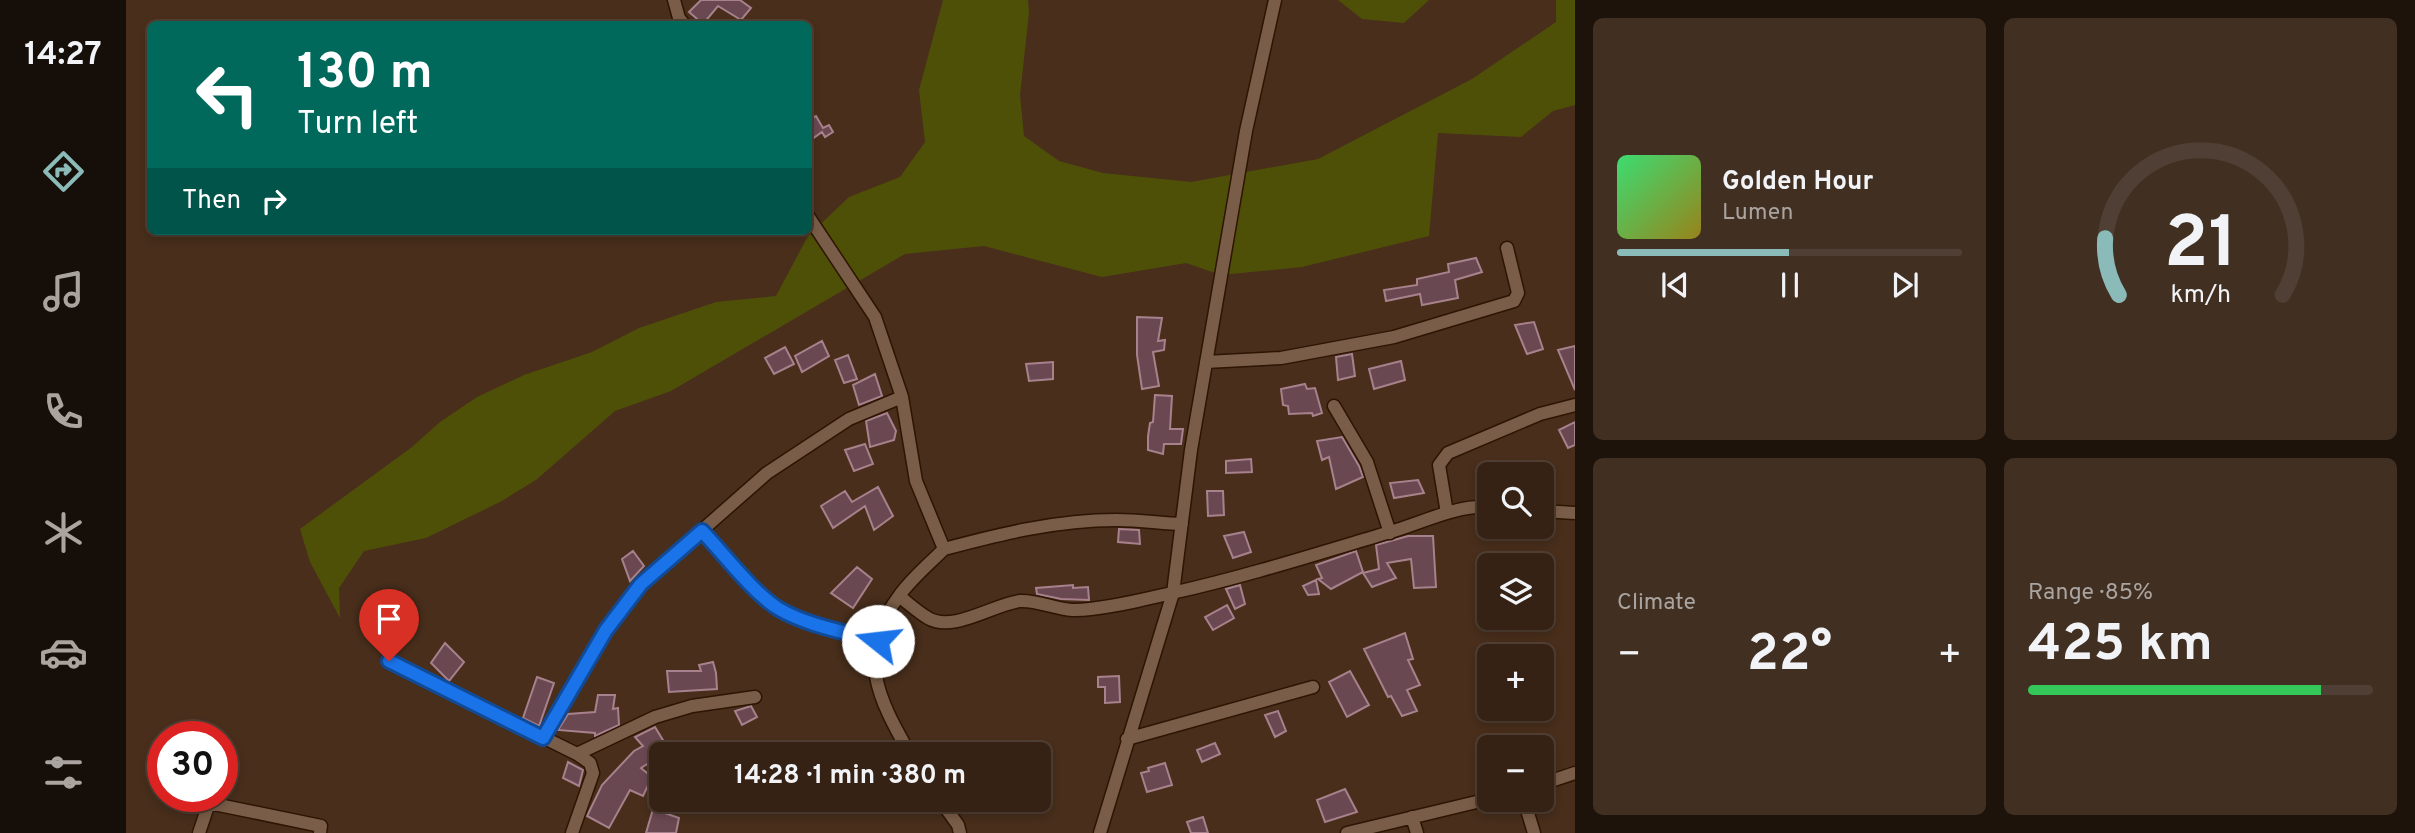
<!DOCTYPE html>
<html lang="en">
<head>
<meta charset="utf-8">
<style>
	body { margin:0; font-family:Overpass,sans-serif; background:#412f22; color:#f1f3f6; height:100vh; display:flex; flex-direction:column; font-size:26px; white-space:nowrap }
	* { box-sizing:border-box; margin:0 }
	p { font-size:23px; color:#aaa4a0 }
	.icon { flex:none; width:38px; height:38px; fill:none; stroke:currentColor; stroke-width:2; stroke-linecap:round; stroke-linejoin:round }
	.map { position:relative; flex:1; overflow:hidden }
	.details { display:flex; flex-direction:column; gap:18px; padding:18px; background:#1e130b; width:840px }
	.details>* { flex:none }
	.hud { position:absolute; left:21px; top:21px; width:665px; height:214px; border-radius:10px; box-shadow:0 4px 10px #0003,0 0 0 2px #503f34; background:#00695c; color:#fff; overflow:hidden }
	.fabs { position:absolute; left:1351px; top:462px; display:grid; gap:14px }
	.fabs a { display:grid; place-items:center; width:77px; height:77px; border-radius:10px; background:#362214; box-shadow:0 4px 10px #0003,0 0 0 2px #503f34; font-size:35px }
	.speed { position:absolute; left:21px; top:721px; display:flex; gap:14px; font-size:35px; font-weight:700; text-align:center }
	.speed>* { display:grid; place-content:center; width:91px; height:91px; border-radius:50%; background:#362214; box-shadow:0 4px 10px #0003,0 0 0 2px #503f34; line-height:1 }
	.speed .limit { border:10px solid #d22; background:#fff; color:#111 }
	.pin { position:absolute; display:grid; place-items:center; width:60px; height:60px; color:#fff; margin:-72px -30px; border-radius:50% 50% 50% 0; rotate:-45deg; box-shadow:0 0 7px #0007 }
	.pin .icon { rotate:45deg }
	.me { position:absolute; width:77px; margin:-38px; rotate:286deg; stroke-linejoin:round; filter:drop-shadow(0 0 5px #0008) }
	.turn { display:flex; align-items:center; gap:24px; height:147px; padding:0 35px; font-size:32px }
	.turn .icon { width:91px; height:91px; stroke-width:2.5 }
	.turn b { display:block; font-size:49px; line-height:60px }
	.then { display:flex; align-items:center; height:66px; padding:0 35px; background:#0003; gap:14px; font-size:26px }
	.big { font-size:52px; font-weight:700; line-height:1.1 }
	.details .card { flex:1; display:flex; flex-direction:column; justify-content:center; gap:10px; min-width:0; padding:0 24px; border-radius:10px; background:#412f22 }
	.details .dial { align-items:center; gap:0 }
	.dial svg { height:182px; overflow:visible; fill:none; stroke:#503f34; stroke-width:7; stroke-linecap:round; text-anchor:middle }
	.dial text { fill:#f1f3f6; stroke:none }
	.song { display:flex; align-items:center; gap:21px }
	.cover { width:84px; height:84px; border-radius:10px; background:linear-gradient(135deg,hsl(140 70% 55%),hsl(50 70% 35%)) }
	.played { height:7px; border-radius:4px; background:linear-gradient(90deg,#8bbbb9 50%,#503f34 50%) }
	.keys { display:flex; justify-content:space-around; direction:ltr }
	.heat { display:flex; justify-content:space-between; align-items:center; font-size:38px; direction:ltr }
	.charge { height:10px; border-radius:5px; background:linear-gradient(90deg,#34c759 85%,#503f34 0) }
	.details .tiles { flex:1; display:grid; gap:18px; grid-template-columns:repeat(2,1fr) }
	.trip { position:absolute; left:523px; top:742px; width:402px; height:70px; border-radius:10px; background:#362214; box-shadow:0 4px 10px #0003,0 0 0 2px #503f34; font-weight:700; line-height:70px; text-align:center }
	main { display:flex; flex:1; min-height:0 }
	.menu { display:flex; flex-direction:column; width:126px; justify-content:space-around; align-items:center; background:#160e08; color:#aaa4a0 }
	.menu .icon { width:49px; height:49px }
	.menu .on { color:#8bbbb9 }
	.menu b { font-size:32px; color:#f1f3f6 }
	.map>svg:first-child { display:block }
</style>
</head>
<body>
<main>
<nav class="menu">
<b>14:27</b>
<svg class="icon on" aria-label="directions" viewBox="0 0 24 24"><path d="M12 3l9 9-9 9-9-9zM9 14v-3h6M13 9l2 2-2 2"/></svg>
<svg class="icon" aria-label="music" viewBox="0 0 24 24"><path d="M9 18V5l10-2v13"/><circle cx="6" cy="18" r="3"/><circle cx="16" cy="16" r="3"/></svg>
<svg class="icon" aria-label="phone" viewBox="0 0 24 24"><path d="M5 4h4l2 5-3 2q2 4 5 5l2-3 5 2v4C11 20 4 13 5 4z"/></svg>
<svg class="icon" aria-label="climate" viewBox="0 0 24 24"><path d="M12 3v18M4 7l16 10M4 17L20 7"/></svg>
<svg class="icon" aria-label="car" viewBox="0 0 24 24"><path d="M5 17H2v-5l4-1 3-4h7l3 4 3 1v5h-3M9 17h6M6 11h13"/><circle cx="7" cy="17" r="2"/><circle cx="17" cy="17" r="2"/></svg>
<svg class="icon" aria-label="filters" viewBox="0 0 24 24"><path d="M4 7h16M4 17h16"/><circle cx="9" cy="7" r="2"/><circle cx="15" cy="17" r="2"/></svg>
</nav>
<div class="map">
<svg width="1449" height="833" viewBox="0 0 1449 833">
	<rect width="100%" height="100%" fill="#482e1b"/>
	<path fill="#4f5008" d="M817 0H902L903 13 894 95 898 136 933 161 977 173 1065 182 1192 159 1346 79 1430 22V0H1449V105L1427 111 1395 137 1312 133 1303 236 1176 267 1095 275 1060 263 976 277 858 246 779 254 545 391 489 411 410 480 374 502 300 538 238 551 213 588 214 618 184 562 174 529 286 447 314 422 351 397 398 375 466 352 513 328 590 302 650 296 682 236 723 197 774 177 799 142 793 90Z
		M1212 0H1303L1278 23 1236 19Z"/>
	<path fill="#6a4852" stroke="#a7818c" stroke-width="2" d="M575 0H614L625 8 615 20 592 6 577 24 563 12Z
		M690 116 697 128 703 125 707 132 699 137 696 132 682 142V120Z
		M1350 258 1356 272 1329 280 1332 298 1296 305 1294 294 1260 301 1258 290 1291 285V279L1323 272 1322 264Z
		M1011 317 1036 318 1032 341 1039 340 1038 350 1027 352 1033 386 1016 389 1011 355Z
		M1408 322 1417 349 1401 354 1389 325Z
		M696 341 703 356 676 372 669 356Z
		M1449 346V390L1432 350Z
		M659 347 668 364 648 374 639 358Z
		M1226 354 1229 376 1212 380 1210 357Z
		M722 355 731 379 718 383 709 360Z
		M1275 361 1279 380 1248 389 1243 369Z
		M927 362V379L903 381 900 364Z
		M749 374 756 396 733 405 727 385Z
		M1179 384 1181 389 1189 388 1196 413 1187 416 1186 413 1163 414 1162 406 1157 405 1155 389Z
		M1029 395 1046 396 1044 429H1057L1055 444H1038L1037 454 1022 450V436L1024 423 1027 422Z
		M761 413 770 431 768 440 744 447 740 421Z
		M1449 422V445L1442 448 1433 430Z
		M1216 437 1233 466 1237 477 1210 489 1203 457 1196 460 1191 441Z
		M739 444 747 464 728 471 719 450Z
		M1125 459 1126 472 1100 473V461Z
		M1292 480 1298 493 1268 498 1264 483Z
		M752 487 767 516 748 530 739 506 707 528 695 506 719 491 726 502Z
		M1081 491H1097L1098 515 1082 516Z
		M993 529 1013 530 1014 544 992 542Z
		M1118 532 1125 552 1107 558 1098 536Z
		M1282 536H1307L1310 587 1288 588 1285 559 1261 563 1270 578 1246 587 1237 573 1253 569 1250 545Z
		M507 551 518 566 504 581 496 559Z
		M1230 551 1237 572 1205 589 1192 579 1196 578 1190 565Z
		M731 567 746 579 727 608 705 593Z
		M1190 580 1193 594 1182 595 1177 586Z
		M947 585V588L962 587 963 600 935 599 911 594 910 588Z
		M1114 585 1119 604 1109 609 1100 589Z
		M1101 605 1108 618 1087 630 1079 617Z
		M1279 633 1287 659 1282 660 1294 685 1281 690 1291 711 1276 716 1265 696 1262 697 1238 649Z
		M319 643 338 662 323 681 305 663Z
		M587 662 590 673 591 689 543 692 541 671H575L573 665Z
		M1224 671 1243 705 1221 717 1203 682Z
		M993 676 994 702 979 703V687H972V677Z
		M411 677 428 683 413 726 397 718Z
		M472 695H489L487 709 492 708 493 725 469 736V733L432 730 442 714 469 712Z
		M625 706 631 717 616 725 609 711Z
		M1152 711 1160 731 1149 737 1139 715Z
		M529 727 543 750 515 768 526 777 517 796 504 790 483 828 461 816 476 785 508 751 517 746 509 737Z
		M1089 743 1094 754 1076 762 1071 750Z
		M442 762 457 770 453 786 437 778Z
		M1039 763 1046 785 1021 792 1015 773 1023 771 1022 768Z
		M1219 789 1231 812 1199 822 1191 800Z
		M527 809 553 818 550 833H520Z
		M1077 817 1082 833H1065L1061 822Z"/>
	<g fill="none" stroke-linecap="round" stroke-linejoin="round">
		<defs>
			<path id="minor" d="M548 0 553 18 558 24
				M682 216 749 317 776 397 790 481 818 549C803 564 785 579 773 596 729 655 752 698 784 754
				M1080 362 1155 358 1268 337 1388 301 1392 293 1381 248
				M1208 406 1241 462 1264 533
				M1416 511 1449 513
				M1321 513 1313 465 1322 453 1414 414 1449 405
				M576 531C598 554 627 593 653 609 682 626 720 632 752 641
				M818 549C874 534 931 520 990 520 1012 520 1034 523 1056 524
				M773 596C782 603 792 612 802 618 827 633 868 604 894 601 911 600 929 609 946 610 972 611 1020 599 1046 593 1118 577 1190 554 1261 533 1294 524 1328 505 1363 507
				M263 661 451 754 464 763 467 773 446 833
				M417 739 480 630 515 584 641 473 723 419 776 397
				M1001 739 1187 687
				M451 754 529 717 566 706 629 697
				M1416 784 1449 773
				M814 800 832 825 834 833
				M1398 800 1408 833
				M1286 817 1291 833
				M73 833 83 803 195 826 194 833
				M974 833 1047 593 1065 450 1120 131 1149 0
				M1221 833 1363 799"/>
		</defs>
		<use href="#minor" stroke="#2d1503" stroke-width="15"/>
		<use href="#minor" stroke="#7a5d48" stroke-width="12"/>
	</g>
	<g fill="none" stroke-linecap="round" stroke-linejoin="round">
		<defs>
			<path id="route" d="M263 661 417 738 480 630 515 584 576 531C598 554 627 593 653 609 682 626 720 632 752 641"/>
		</defs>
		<use href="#route" stroke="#114b97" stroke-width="18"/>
		<use href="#route" stroke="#1a73e8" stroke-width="12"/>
	</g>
</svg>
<div class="fabs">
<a><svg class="icon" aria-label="search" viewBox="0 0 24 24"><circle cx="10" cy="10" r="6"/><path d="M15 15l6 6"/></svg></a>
<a><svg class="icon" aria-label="layers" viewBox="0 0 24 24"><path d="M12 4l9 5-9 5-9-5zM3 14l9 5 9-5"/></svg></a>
<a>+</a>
<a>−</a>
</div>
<div class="speed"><div class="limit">30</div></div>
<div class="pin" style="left:263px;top:661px;background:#d93025"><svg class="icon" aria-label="arrive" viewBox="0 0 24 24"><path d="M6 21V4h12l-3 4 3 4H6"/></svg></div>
<svg class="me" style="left:752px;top:641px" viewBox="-20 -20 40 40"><circle r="19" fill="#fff"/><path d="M0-13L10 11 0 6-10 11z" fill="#1a73e8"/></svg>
<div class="trip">14:28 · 1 min · 380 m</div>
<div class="hud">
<div class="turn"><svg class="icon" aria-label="left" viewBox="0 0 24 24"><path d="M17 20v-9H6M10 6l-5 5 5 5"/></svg><div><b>130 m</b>Turn left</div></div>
<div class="then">Then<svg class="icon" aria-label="right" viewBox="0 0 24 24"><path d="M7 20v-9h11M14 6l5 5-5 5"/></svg></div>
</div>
</div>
<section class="details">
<div class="tiles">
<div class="card">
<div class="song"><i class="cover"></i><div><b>Golden Hour</b><p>Lumen</p></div></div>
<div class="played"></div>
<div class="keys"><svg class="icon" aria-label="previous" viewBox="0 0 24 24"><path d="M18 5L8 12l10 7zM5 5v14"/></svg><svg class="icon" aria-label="pause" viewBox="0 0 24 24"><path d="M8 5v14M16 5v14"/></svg><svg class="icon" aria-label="next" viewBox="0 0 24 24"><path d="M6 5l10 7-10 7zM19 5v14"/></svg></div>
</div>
<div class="card dial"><svg viewBox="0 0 100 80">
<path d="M14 69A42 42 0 1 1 86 69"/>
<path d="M14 69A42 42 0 0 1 8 44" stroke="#8bbbb9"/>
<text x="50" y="56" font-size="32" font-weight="700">21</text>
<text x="50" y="72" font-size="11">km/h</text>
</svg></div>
<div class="card"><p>Climate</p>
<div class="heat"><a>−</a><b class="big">22°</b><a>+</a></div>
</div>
<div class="card"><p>Range · 85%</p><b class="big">425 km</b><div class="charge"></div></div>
</div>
</section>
</main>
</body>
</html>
